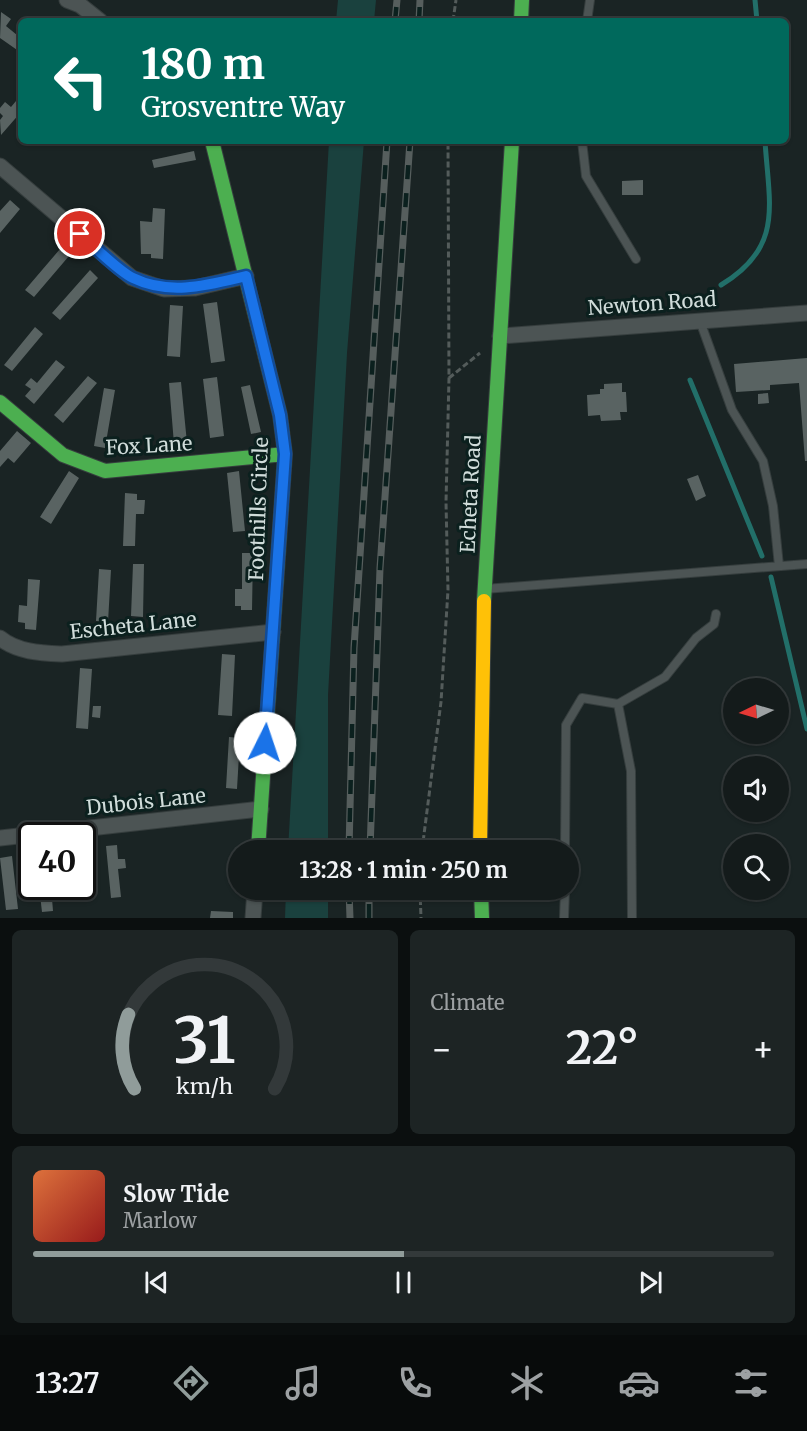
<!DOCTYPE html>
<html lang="en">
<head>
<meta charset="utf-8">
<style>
	body { margin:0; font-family:Merriweather,serif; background:#1d2424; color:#f1f3f6; height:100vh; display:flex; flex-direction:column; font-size:22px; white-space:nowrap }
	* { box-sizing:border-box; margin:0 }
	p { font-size:20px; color:#9da1a3 }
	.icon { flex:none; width:33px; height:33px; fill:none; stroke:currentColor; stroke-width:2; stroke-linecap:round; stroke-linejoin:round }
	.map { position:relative; height:918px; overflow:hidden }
	.panel { display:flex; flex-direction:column; gap:12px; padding:12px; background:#0b0f0f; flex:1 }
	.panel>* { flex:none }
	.banner { position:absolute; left:18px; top:18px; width:771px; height:126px; border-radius:9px; box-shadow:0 2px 4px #0004,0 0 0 2px #33393a; background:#00695c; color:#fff; overflow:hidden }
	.needle { width:39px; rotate:265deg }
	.fabs { position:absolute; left:723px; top:678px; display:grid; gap:12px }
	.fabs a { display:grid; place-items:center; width:66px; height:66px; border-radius:50%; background:#141b1b; box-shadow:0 2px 4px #0004,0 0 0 2px #33393a; font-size:30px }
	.speed { position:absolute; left:18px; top:822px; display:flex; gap:12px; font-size:30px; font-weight:700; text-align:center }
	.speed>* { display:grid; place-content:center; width:78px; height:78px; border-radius:50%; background:#141b1b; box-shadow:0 2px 4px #0004,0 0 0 2px #33393a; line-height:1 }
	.speed .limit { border:3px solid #111; border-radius:9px; background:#fff; color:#111 }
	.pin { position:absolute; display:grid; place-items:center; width:51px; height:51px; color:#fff; margin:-26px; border:3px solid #fff; border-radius:50%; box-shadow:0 2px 6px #0007 }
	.me { position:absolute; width:66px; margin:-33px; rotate:4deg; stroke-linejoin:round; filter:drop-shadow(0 0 4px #0008) }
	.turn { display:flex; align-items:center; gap:21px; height:126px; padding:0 24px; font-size:27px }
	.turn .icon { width:78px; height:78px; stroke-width:2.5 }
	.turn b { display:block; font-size:42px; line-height:51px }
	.big { font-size:45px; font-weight:700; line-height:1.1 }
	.panel .widget { flex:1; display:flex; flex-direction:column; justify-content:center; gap:9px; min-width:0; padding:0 21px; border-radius:9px; background:#1d2424 }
	.panel .dial { align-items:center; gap:0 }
	.dial svg { height:156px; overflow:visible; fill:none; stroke:#33393a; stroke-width:7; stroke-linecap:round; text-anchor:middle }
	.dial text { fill:#f1f3f6; stroke:none }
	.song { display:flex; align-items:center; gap:18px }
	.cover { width:72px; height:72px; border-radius:9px; background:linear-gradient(135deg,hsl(20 70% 55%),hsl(0 70% 35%)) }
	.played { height:6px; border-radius:3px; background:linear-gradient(90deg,#909c9a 50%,#33393a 50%) }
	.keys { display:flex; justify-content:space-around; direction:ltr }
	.heat { display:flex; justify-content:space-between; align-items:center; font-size:33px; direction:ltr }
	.panel .tiles { flex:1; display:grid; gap:12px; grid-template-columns:1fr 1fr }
	.widget:last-child { grid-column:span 2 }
	.trip { position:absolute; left:228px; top:840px; width:351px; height:60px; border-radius:30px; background:#141b1b; box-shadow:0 2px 4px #0004,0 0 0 2px #33393a; font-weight:700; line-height:60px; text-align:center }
	.tab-bar { display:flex; height:96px; justify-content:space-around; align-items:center; background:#080b0b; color:#9da1a3 }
	.tab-bar .icon { width:42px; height:42px }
	.tab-bar .active { color:#909c9a }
	.tab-bar b { font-size:27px; color:#f1f3f6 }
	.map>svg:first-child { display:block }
</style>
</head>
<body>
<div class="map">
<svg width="807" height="918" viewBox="0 0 807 918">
	<rect width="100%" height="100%" fill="#1a2424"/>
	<path fill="#1a413e" d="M338 0H376L374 21H336Z
		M329 141H364L347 353 328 695V850H288Z
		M286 890H328V918H285Z"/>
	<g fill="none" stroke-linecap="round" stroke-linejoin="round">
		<path stroke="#226f69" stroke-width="5" d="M755 0 757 21
			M721 285C784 247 769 205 765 141
			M690 380 762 556
			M771 577 807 729"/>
	</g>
	<path fill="#596362" d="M1 12 11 19 6 26 17 35 21 29 20 52 0 38Z
		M21 95V112L1 135 0 120 3 116 0 113V108L5 102 11 107Z
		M194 151 196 160 154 168 152 160Z
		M643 180V195H622V181Z
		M10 200 20 209 0 233V211Z
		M153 208 165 209 163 259 151 258V254H141L140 221 152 222Z
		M60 249 69 256 34 297 25 290Z
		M90 270 98 278 60 320 52 313Z
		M217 302 225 361 211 363 203 304Z
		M170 305 183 306 180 357 167 356Z
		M35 327 43 334 12 371 4 365Z
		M807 358V461H805L799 383 770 385V390L736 392 734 364Z
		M56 360 65 367 34 404 25 396 31 389 25 385 31 378 37 383Z
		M88 376 97 383 63 423 54 415Z
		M217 377 224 436 210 438 203 379Z
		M181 382 187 443 174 444 169 383Z
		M622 383V392H626L627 412H620L621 420 601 421 600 415 588 416 587 395 600 394V389H604V384Z
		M250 385 261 432 251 434 241 387Z
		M104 388 115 390 105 448 94 446Z
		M768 393 769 403 758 404V394Z
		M17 431 31 443 14 463 8 458 0 467V451Z
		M69 471 79 478 51 524 40 517Z
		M239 471 245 531 233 532 227 473Z
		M698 475 706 496 696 501 687 479Z
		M125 493 137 494V500H145L144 514H136L135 546H123Z
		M242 553H253L252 610H241V606H235V589H242Z
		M133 564H144L143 617 131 616Z
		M99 569 111 570 108 622 96 621Z
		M28 579 40 580 36 630 25 629V623L18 622 19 605 27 606Z
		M222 654 235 655 232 716 218 715Z
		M80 668 92 669 88 729 76 728Z
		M93 706H101L100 718 92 717Z
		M229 737 240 738 237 789 226 788Z
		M117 845 118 859H125L126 868 118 869 121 897 111 898 106 846Z
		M12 856 18 909 6 910 0 858Z
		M39 886H51L53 911 42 912Z
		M211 911 233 912V918H210Z"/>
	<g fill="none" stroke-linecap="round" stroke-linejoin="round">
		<defs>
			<path id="lane" d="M587 21 590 0
				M582 141 586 176 636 259
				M700 321 732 410 763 461 773 506 779 566
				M485 589 807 564
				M618 704 665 677 696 638 714 624 716 614
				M565 850 566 725 582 698 618 704 631 771 632 918
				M564 918 565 890"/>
			<path id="street" d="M67 0 80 5 100 21
				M0 166 132 278 164 289 195 288 246 276
				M500 336 807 313
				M0 638C17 652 41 653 62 654L273 632
				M0 838 261 809
				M253 918 255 890"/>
			<path id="fast" d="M521 21 522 0
				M212 141 280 415 285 454 258 850
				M0 402 63 455 105 471 285 454
				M484 601 512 141
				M481 890 482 918"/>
			<path id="slow" d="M480 850 484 601"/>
		</defs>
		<use href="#lane" stroke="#363e3e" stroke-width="10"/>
		<use href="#street" stroke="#363e3e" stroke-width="17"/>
		<use href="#fast" stroke="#363e3e" stroke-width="16"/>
		<use href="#slow" stroke="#363e3e" stroke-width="16"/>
		<path stroke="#545c5b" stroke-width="3" stroke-dasharray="6 3" stroke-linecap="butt" d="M453 21 456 0
			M449 378 480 353
			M422 850 441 702 448 590 446 502 449 378 448 141
			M420 890 421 918"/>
		<use href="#lane" stroke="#4c5454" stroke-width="8"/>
		<use href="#street" stroke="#4c5454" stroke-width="15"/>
		<use href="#fast" stroke="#4caf50" stroke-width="14"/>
		<use href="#slow" stroke="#ffc107" stroke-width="14"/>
		<defs>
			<path id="rail" d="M395 21 397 0
				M419 21 420 0
				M349 850 354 648 387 141
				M370 850 380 568 410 141
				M349 890 350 918
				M369 918V890"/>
		</defs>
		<use href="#rail" stroke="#565e5d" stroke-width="7"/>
		<use href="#rail" stroke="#0b201e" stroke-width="4.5" stroke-dasharray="14" stroke-linecap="butt"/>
	</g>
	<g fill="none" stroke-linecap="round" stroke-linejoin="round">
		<defs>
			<path id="route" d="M80 234C94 246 118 271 133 278 170 296 208 285 246 276L280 415 285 454 265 743"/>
		</defs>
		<use href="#route" stroke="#114b97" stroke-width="15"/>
		<use href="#route" stroke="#1a73e8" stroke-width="10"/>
	</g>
	<g text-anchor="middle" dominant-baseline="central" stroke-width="6" stroke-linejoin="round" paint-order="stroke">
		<g font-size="20" fill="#d0dcda" stroke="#0b201e">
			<text transform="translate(652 303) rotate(-4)">Newton Road</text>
			<text transform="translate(149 445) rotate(-3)">Fox Lane</text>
			<text transform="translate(470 494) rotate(-87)">Echeta Road</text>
			<text transform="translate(258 509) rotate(-88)">Foothills Circle</text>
			<text transform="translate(133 625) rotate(-6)">Escheta Lane</text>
			<text transform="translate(146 801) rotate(-6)">Dubois Lane</text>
		</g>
	</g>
</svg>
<div class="fabs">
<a><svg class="needle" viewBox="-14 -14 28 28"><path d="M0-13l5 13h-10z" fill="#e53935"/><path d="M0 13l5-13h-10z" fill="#9da1a3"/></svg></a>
<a><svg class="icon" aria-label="sound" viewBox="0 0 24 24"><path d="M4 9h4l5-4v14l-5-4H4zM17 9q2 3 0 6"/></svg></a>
<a><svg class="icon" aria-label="search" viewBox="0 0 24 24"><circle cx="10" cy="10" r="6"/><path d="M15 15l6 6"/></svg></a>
</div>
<div class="speed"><div class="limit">40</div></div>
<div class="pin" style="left:80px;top:234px;background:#d93025"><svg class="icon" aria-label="arrive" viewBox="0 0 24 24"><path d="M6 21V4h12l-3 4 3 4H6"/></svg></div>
<svg class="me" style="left:265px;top:743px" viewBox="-20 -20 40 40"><circle r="19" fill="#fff"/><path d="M0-13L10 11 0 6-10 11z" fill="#1a73e8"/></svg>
<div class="trip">13:28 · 1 min · 250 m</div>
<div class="banner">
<div class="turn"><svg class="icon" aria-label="left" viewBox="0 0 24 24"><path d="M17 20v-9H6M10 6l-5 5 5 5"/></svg><div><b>180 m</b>Grosventre Way</div></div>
</div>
</div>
<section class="panel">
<div class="tiles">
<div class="widget dial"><svg viewBox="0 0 100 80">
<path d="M14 69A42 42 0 1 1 86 69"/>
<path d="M14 69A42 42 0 0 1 11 31" stroke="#909c9a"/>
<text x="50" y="56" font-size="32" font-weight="700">31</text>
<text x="50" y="72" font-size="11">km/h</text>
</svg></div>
<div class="widget"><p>Climate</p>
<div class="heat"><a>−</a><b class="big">22°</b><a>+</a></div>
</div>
<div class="widget">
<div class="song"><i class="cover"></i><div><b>Slow Tide</b><p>Marlow</p></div></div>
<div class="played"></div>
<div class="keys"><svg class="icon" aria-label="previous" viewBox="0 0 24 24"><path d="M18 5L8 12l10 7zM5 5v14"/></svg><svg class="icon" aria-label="pause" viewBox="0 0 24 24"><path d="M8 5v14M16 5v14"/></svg><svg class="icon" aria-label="next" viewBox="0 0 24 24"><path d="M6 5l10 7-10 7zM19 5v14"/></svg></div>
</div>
</div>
</section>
<nav class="tab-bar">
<b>13:27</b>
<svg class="icon active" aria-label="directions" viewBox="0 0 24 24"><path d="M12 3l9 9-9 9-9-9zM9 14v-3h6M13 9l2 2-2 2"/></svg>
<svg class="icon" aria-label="music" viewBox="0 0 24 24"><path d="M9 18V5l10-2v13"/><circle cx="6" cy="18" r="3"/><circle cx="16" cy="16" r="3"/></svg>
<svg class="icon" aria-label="phone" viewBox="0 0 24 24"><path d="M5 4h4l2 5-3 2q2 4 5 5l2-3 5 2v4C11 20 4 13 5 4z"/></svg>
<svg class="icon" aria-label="climate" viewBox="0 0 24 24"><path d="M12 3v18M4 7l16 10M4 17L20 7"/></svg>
<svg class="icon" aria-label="car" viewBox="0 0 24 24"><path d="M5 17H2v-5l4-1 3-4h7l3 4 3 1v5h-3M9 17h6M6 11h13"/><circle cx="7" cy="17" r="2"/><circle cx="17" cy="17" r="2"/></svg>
<svg class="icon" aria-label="filters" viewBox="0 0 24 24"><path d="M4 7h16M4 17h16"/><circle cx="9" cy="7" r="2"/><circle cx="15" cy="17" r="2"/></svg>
</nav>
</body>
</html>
